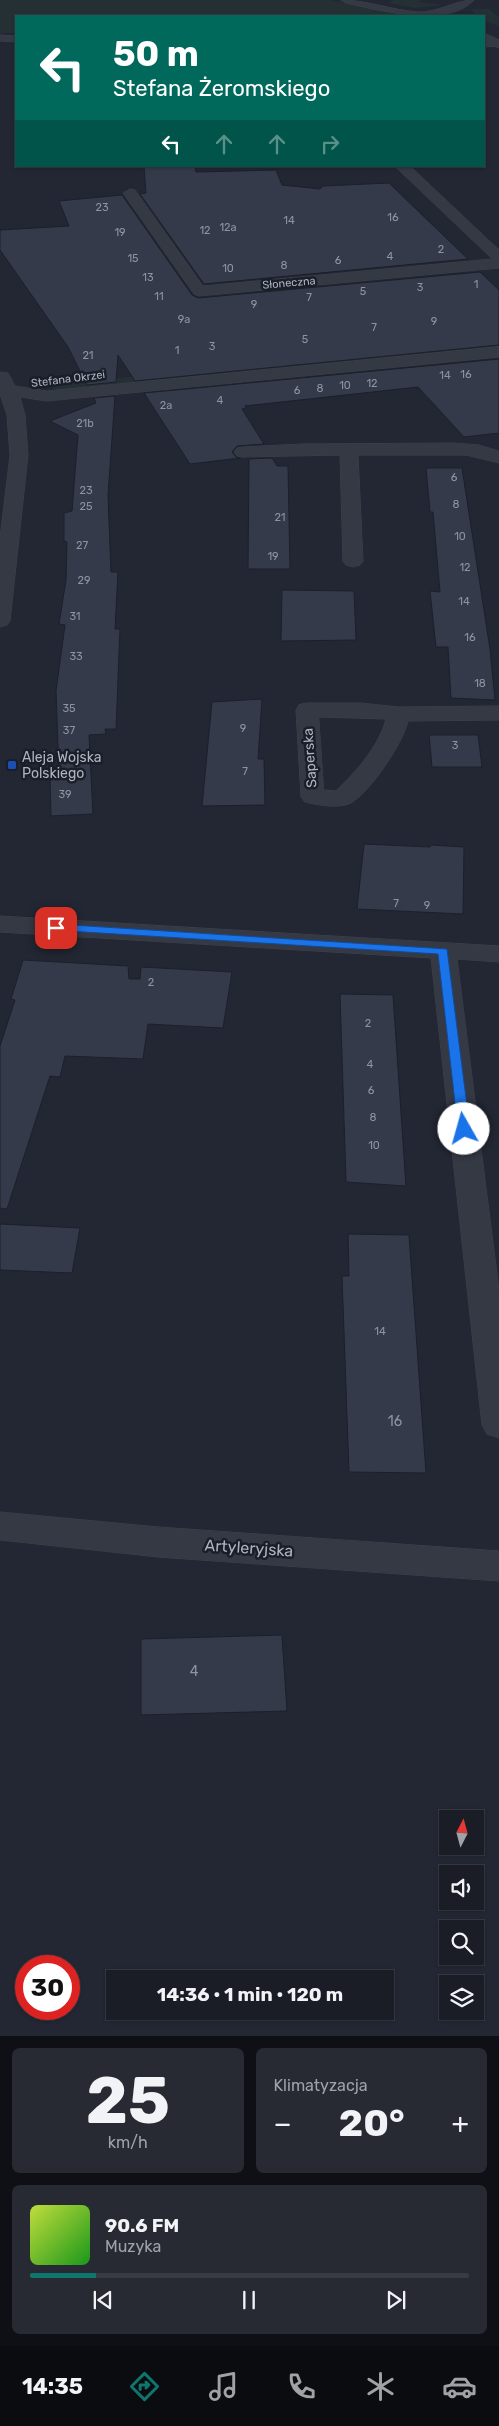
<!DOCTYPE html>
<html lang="pl">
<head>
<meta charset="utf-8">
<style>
	body { margin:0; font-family:Rubik,sans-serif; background:#272a32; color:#f1f3f6; height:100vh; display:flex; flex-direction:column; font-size:19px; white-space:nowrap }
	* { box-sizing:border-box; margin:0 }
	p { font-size:16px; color:#9fa2a7 }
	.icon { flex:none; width:28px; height:28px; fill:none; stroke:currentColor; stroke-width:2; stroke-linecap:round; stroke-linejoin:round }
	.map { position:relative; height:2036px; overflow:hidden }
	.details { display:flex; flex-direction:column; gap:12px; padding:12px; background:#0e1015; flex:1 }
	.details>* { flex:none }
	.banner { position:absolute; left:15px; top:15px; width:470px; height:152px; border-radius:0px; box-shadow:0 1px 4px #0004,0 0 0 1px #383b43; background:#00695c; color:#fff; overflow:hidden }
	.needle { width:32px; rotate:6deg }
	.tools { position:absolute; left:439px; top:1810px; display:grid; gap:10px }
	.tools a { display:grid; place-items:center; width:45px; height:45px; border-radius:0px; background:#1a1d26; box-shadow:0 1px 4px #0004,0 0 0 1px #383b43; font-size:25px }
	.speed { position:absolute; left:15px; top:1955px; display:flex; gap:10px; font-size:25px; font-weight:700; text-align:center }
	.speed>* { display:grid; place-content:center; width:65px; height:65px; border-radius:50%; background:#1a1d26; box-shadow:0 1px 4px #0004,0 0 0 1px #383b43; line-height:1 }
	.speed .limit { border:8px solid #d22; background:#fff; color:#111 }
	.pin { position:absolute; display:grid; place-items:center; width:42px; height:42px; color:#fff; margin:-21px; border-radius:10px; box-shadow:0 2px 8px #0006 }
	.me { position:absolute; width:55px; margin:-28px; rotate:353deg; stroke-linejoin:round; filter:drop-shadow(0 0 4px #0008) }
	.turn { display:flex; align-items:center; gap:18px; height:105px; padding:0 15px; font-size:22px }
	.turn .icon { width:65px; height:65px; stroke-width:2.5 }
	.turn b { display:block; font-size:35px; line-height:42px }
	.lanes { display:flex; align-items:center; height:48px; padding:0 15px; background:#0003; justify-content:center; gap:25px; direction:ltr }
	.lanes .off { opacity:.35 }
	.big { font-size:38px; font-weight:700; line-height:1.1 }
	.details .widget { flex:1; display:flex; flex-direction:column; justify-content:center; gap:8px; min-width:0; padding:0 18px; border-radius:8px; background:#272a32 }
	.details .dial { align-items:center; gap:0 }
	.dial b { font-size:65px; line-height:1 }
	.song { display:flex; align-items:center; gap:15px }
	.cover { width:60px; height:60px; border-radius:8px; background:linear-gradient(135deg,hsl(70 70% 55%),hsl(120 70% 35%)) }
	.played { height:5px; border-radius:2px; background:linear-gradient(90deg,#0f766e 15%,#383b43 15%) }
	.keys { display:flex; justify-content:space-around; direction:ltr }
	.heat { display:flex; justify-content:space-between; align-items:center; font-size:28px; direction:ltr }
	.details .tiles { flex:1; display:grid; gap:12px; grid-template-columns:1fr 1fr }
	.widget:last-child { grid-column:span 2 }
	.trip { position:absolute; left:106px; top:1970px; width:288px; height:50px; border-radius:0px; background:#1a1d26; box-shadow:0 1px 4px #0004,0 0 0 1px #383b43; font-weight:700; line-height:50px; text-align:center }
	.tab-bar { display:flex; height:80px; justify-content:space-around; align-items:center; background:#0a0c0f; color:#9fa2a7 }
	.tab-bar .icon { width:35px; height:35px }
	.tab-bar .active { color:#0f766e }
	.tab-bar b { font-size:22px; color:#f1f3f6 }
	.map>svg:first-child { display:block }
</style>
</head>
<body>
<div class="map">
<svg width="499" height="2036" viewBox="0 0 499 2036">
	<rect width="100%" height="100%" fill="#222733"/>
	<path fill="#243034" d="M0 0H331L411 16H16V33H0Z
		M393 0H422L419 2 443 5 415 8 388 3Z
		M470 9H489L499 17V26L484 21V16H477Z
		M499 339V347L56 391 53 388 61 384Z"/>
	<path fill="#343a4a" stroke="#1c202b" d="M195 166 196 172 276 170 282 185 320 189 323 186 389 183 468 259 204 284 140 194 146 193 144 167Z
		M122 195 192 295 198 298 480 272 499 290V345L135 381 118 355 116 382 87 385 68 347 0 250V230L69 226 59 201Z
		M499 359V433L464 437 418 387 245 406 246 408 242 409 264 444 237 446 232 452 236 457 240 458 190 464 144 393Z
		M115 396 108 495 111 572H118L115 629H120L116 729H105L106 734 89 735 93 814 51 816 50 776H59L56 691 65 625 59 624 66 580 67 542 64 541V513L72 511 78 435 50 421 96 403 94 398Z
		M272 458 277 466H288L290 569H248L249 459Z
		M426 468H462L490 649 495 700 451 698 448 647H436L430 591 440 592 433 512H430Z
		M282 590 354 591 356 640 281 641Z
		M262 699 258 759H264L265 805 202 806 212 702Z
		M429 735H478L482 767H432Z
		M364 844 430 847 431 845 464 847 463 914 357 909Z
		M23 960 128 966 129 979H140L141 967 232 972 223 1028 148 1024 143 1059 65 1056 60 1077 50 1076 7 1209 0 1208V1046L15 1000 11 999Z
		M340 994 393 995 406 1186 346 1182Z
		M0 1224 80 1228 72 1273 0 1270Z
		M348 1234 409 1235 426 1473 349 1472 342 1276H349Z
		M282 1635 287 1711 141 1715V1639Z"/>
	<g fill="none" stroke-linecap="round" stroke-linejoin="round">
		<defs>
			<path id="minor" d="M341 0C367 0 391 10 418 12 437 13 455 0 474 0 447 29 379 10 346 3Z
				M484 33 499 40V48L484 41Z
				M395 166H410L499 250V268L199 296 194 294 123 193 130 189 135 190 203 286 492 259Z
				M499 347V357L47 401 20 397 25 415 28 455 10 621 7 625 0 627V538L10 455 7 415 0 394V372L8 373 15 386 47 391Z
				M303 444 454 443 479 445 499 451V463L466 455H358L363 561 360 565 353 567 346 565 343 561 340 455 243 457 237 456 234 452 237 448 243 447Z
				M307 703H360L399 707 499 706V720L408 721C403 743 371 791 351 803 340 809 316 805 305 802L301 797 296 710 299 705ZM319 717 386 719C378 748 357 770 336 791L324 790Z
				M0 916 499 946V962L457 959 499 1290V1438L487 1434 482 1425 431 958 0 932Z
				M0 1512 158 1527 499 1551V1581L158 1557 0 1540Z"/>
			<path id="tertiary" d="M0 35 16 36V42L0 41Z
				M499 40V46L484 47V41Z"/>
		</defs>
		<use href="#minor" stroke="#3e424e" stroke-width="1"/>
		<use href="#tertiary" stroke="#3e424e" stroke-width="1"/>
		<use href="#minor" fill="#353944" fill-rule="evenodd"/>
		<use href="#tertiary" fill="#353944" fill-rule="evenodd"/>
	</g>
	<path fill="#1a73e8" stroke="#114b97" d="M56 924 447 949 470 1129 464 1133 458 1129 438 954 52 930 50 928Z"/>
	<rect fill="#1a4fb4" stroke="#1a1e29" stroke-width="2" x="7" y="760" width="10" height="10" rx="2.5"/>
	<g text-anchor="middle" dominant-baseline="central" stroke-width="5" stroke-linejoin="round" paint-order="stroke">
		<g font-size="11" fill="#8e93a1">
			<text x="102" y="207">23</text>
			<text x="393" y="217">16</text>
			<text x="289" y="220">14</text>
			<text x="228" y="227">12a</text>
			<text x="205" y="230">12</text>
			<text x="120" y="232">19</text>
			<text x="441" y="249">2</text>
			<text x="390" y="256">4</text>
			<text x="133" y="258">15</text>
			<text x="338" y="260">6</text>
			<text x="284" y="265">8</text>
			<text x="228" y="268">10</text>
			<text x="148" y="277">13</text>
			<text x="476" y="284">1</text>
			<text x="420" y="287">3</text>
			<text x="363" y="291">5</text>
			<text x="159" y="296">11</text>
			<text x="309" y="297">7</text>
			<text x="254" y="304">9</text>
			<text x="184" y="319">9a</text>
			<text x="434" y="321">9</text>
			<text x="374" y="327">7</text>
			<text x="305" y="339">5</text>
			<text x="212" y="346">3</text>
			<text x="177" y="350">1</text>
			<text x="88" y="355">21</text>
			<text x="466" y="374">16</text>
			<text x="445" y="375">14</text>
			<text x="372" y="383">12</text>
			<text x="345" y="385">10</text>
			<text x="320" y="388">8</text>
			<text x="297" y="390">6</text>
			<text x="220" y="400">4</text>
			<text x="166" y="405">2a</text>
			<text x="85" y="423">21b</text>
			<text x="454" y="477">6</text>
			<text x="86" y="490">23</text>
			<text x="456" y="504">8</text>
			<text x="86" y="506">25</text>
			<text x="280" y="517">21</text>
			<text x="460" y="536">10</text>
			<text x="82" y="545">27</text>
			<text x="273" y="556">19</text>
			<text x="465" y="567">12</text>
			<text x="84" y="580">29</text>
			<text x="464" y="601">14</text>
			<text x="75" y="616">31</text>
			<text x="470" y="637">16</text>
			<text x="76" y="656">33</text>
			<text x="480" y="683">18</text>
			<text x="69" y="708">35</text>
			<text x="243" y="728">9</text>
			<text x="69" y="730">37</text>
			<text x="455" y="745">3</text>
			<text x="245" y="771">7</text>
			<text x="65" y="794">39</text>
			<text x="396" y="903">7</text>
			<text x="427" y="905">9</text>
			<text x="151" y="982">2</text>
			<text x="368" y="1023">2</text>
			<text x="370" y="1064">4</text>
			<text x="371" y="1090">6</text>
			<text x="373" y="1117">8</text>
			<text x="374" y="1145">10</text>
			<text x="380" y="1331">14</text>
		</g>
		<g font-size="11" fill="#afb3c1" stroke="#1a1e29">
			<text transform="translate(289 283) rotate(-5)">Słoneczna</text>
			<text transform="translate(68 379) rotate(-7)">Stefana Okrzei</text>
		</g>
		<g font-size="14" fill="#afb3c1" stroke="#1a1e29" text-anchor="start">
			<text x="22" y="757">Aleja Wojska<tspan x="22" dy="16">Polskiego</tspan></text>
		</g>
		<g font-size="14" fill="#afb3c1" stroke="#1a1e29">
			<text transform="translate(310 758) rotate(-94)">Saperska</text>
		</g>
		<g font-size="14" fill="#8e93a1">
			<text x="395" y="1421">16</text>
			<text x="194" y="1671">4</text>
		</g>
		<g font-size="16" fill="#afb3c1" stroke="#1a1e29">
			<text transform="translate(249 1548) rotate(4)">Artyleryjska</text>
		</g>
	</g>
</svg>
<div class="tools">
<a><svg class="needle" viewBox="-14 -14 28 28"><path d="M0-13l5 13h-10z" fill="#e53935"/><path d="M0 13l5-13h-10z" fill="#9fa2a7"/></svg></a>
<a><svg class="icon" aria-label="sound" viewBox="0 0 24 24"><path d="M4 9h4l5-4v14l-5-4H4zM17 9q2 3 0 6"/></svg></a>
<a><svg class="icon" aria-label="search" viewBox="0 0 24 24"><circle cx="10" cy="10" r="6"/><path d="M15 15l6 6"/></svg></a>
<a><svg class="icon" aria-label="layers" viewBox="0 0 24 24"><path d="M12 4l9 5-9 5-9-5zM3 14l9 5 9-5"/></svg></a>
</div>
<div class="speed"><div class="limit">30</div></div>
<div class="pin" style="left:56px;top:928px;background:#d93025"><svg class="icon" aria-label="arrive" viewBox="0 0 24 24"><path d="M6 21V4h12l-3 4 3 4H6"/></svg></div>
<svg class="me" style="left:464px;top:1129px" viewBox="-20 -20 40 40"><circle r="19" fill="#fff"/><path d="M0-13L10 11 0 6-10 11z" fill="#1a73e8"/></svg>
<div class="trip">14:36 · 1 min · 120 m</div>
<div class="banner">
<div class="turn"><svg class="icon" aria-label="left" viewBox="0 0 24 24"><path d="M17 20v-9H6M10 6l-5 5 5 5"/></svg><div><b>50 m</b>Stefana Żeromskiego</div></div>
<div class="lanes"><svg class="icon" aria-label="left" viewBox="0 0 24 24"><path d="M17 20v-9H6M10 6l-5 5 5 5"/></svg><svg class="icon off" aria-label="ahead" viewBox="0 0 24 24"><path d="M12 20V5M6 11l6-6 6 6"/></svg><svg class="icon off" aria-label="ahead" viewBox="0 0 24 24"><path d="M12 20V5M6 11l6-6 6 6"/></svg><svg class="icon off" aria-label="right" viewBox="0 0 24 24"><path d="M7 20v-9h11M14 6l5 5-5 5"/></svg></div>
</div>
</div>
<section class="details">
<div class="tiles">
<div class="widget dial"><b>25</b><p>km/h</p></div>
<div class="widget"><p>Klimatyzacja</p>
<div class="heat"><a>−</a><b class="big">20°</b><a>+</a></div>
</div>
<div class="widget">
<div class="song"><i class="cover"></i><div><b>90.6 FM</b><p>Muzyka</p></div></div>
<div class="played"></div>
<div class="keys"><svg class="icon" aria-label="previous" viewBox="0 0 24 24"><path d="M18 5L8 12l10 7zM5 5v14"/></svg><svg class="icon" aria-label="pause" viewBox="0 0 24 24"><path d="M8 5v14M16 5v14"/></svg><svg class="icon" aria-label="next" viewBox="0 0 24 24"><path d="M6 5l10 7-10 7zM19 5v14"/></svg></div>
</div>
</div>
</section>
<nav class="tab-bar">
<b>14:35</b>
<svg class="icon active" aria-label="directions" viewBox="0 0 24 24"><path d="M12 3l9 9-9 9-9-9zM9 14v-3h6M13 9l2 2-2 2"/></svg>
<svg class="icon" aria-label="music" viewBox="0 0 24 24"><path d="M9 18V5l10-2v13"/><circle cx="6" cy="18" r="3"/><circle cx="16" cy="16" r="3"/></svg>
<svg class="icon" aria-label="phone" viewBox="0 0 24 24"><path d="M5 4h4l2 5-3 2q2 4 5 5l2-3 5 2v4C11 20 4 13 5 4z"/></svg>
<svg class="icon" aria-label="climate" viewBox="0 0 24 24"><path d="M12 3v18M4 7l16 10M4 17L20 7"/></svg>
<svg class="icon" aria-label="car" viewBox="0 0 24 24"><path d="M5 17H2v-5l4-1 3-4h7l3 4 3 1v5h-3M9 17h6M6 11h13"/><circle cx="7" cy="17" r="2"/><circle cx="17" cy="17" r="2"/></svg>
</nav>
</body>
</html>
